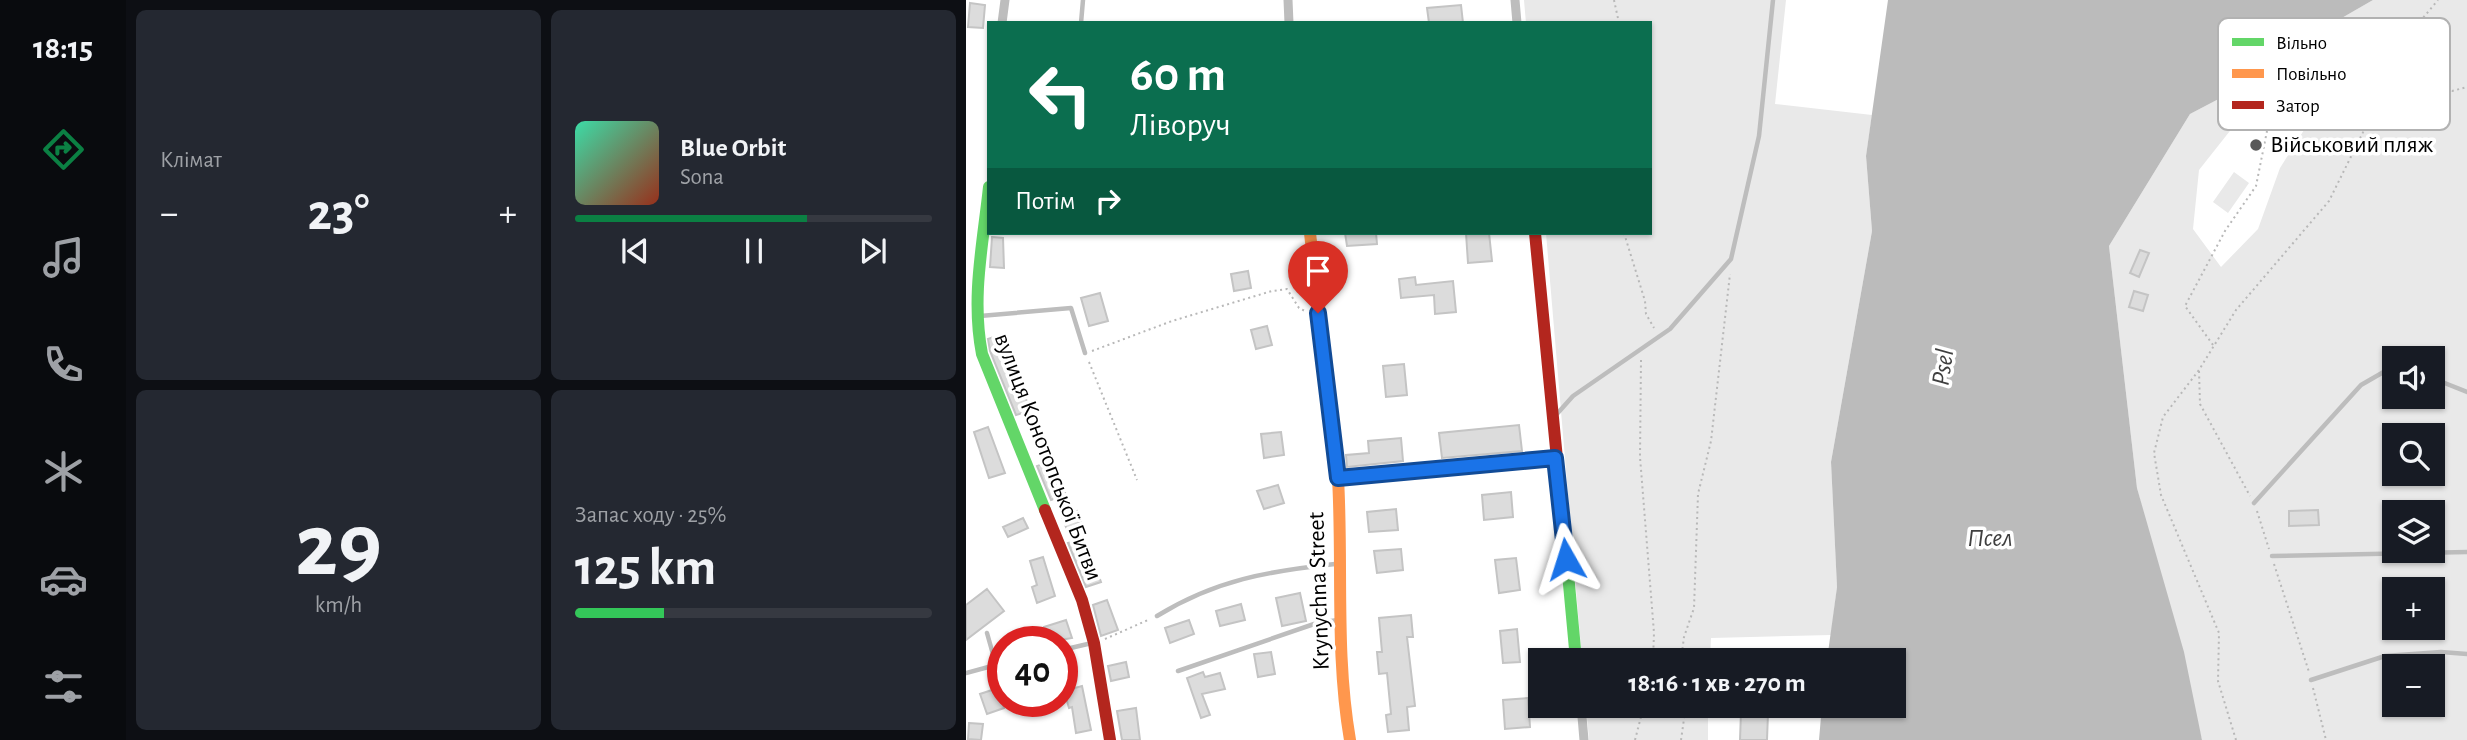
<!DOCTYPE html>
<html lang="uk">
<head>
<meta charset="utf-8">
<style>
	body { margin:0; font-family:"Alegreya Sans",sans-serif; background:#242831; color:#f1f3f6; height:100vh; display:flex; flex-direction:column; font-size:26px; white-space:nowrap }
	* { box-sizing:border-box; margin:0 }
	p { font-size:23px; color:#9ea1a6 }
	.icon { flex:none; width:38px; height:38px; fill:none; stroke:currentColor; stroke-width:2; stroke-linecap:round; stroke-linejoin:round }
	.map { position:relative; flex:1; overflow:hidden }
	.drawer { display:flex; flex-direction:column; gap:10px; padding:10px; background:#0d0f14; width:840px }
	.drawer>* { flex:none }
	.guide { position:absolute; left:21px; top:21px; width:665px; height:214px; border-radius:0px; box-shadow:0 2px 5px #0004; background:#0b6e4f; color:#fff; overflow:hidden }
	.controls { position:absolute; left:1416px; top:346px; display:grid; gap:14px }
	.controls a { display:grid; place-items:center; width:63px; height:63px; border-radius:0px; background:#171b24; box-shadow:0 2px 5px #0004; font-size:35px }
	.speed { position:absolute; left:21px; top:626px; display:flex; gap:14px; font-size:35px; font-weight:700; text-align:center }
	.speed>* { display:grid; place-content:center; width:91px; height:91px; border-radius:50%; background:#171b24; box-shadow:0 2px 5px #0004; line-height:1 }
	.speed .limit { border:10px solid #d22; background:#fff; color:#111 }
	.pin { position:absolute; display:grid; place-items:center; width:60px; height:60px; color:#fff; margin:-72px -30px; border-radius:50% 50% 50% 0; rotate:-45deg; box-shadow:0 0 7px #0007 }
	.pin .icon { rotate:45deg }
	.me { position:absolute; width:77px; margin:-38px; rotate:354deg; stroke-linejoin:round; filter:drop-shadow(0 0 5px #0008) }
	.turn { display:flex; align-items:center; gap:24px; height:147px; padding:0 28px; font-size:32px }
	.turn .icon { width:91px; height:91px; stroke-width:2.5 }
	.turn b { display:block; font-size:49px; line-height:60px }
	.then { display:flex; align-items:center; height:66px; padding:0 28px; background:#0003; gap:14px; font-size:26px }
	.big { font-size:52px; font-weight:700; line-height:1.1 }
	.drawer .tile { flex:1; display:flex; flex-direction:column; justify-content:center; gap:10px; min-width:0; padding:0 24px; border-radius:10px; background:#242831 }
	.drawer .dial { align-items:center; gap:0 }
	.dial b { font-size:91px; line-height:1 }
	.song { display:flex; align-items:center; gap:21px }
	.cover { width:84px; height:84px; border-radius:10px; background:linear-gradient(135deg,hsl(160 70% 55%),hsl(10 70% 35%)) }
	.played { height:7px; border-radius:4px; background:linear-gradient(90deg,#0b8043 65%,#363941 65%) }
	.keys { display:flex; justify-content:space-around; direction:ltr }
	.heat { display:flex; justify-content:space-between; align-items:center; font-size:38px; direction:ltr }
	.charge { height:10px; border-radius:5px; background:linear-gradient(90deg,#34c759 25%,#363941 0) }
	.drawer .tiles { flex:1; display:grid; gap:10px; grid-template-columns:repeat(2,1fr) }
	.trip { position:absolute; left:562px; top:648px; width:378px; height:70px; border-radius:0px; background:#171b24; box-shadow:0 2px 5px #0004; font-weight:700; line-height:70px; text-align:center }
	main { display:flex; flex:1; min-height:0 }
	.dock { display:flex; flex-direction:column; width:126px; justify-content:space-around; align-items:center; background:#090b0e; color:#9ea1a6 }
	.dock .icon { width:49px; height:49px }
	.dock .selected { color:#0b8043 }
	.dock b { font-size:32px; color:#f1f3f6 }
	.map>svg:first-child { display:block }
</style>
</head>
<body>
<main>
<nav class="dock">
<b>18:15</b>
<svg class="icon selected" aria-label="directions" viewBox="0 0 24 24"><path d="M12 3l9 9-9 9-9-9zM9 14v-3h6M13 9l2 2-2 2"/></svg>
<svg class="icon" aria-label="music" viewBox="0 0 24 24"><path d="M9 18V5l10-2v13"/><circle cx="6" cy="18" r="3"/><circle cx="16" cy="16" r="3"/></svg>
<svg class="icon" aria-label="phone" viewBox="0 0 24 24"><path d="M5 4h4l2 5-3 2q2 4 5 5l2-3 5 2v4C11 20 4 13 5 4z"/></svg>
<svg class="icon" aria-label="climate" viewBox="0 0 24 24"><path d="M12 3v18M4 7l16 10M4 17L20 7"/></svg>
<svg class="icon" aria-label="car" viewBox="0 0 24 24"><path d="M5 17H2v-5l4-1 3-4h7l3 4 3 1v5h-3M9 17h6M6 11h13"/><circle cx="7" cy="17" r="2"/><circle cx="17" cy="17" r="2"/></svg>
<svg class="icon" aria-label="filters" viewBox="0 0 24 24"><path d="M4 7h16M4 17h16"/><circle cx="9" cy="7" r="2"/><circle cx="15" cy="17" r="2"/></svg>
</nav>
<section class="drawer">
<div class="tiles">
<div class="tile"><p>Клімат</p>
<div class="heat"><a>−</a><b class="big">23°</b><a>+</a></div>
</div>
<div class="tile">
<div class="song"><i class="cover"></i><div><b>Blue Orbit</b><p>Sona</p></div></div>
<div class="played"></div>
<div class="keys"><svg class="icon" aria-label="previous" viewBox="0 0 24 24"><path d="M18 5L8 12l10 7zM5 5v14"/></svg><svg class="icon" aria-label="pause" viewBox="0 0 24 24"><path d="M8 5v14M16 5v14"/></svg><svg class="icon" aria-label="next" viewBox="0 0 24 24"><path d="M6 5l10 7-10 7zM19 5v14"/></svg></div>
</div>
<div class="tile dial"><b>29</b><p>km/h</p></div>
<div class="tile"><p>Запас ходу · 25%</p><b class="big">125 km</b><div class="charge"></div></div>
</div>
</section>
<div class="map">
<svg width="1501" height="740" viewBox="0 0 1501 740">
	<rect width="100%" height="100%" fill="#fff"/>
	<path fill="#e9e9e9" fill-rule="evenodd" d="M558 0H820L809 104 906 115 900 156 906 231 865 462 871 587 865 635 745 638 744 660H616L580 233H684V23H560Z
		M1407 0H1501V740H1236L1171 488 1143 246 1224 114 1266 92 1291 90 1281 101 1271 122 1233 170 1227 229 1255 267 1292 229 1314 168 1350 111 1347 90 1339 68 1310 79 1320 56 1348 34ZM1428 359H1466V397H1428ZM1428 436H1466V474H1428ZM1428 513H1466V551H1428ZM1428 590H1466V628H1428ZM1428 667H1466V705H1428Z
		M1268 172 1283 183 1262 213 1247 202Z
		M620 705H742V740H623Z"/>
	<path fill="#bbb" d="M922 0H1407L1348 34 1320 56 1310 79 1291 90 1266 92 1224 114 1143 246 1171 488 1218 652 1236 740H853L856 705H928V660H861L871 587 865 462 906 231 900 156Z"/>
	<path fill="#dcdcdc" stroke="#c4c4c4" stroke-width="2" d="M4 3 19 5 17 28 2 27Z
		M495 5 497 23H463L461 8Z
		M379 233H410L411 244 381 246Z
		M500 233H523L526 261 502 263Z
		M26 237 37 238 38 268 24 267Z
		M1174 250 1183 253 1173 277 1164 273Z
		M282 271 285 288 268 291 265 274Z
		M449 277 450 285 487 281 490 312 469 314 468 295 435 298 433 279Z
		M1168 291 1182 295 1177 311 1163 307Z
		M134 293 142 321 123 326 115 298Z
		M301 326 306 345 290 349 285 330Z
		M34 335 44 364 48 363 64 411 50 415 24 351 22 339Z
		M438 364 441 395 420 397 417 366Z
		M553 425 556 451 476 458 473 433Z
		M22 427 39 473 23 478 8 432Z
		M315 432 318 455 298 458 295 434Z
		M435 438 437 461 381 467 380 455 403 453 402 441Z
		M88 460 100 495 85 500 71 466Z
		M312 485 318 503 298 509 291 491Z
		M545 492 547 517 518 520 516 495Z
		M430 509 432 530 403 532 401 512Z
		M1352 510 1353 525 1323 526V511Z
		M111 511 115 522 109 525 124 567 129 565 135 582 120 587 102 543 106 542 96 517Z
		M57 518 62 528 42 537 37 527Z
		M435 549 437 570 411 573 408 551Z
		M77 557 89 596 71 603 66 587 71 585 64 561Z
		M550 558 554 590 533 593 529 560Z
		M21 589 38 611 0 640V605Z
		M334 593 340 621 316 626 310 598Z
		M141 600 152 630 135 636 127 605Z
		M275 604 279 620 254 626 250 611Z
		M445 615 447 637H441L449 706 441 707 443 730 422 732 420 715 425 714 421 673 413 674 411 652H416L413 618Z
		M100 620 106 638 82 642 78 627Z
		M223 620 228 634 204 643 199 628Z
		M551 629 554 662 537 663 534 631Z
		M305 652 309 674 292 677 288 654Z
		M160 662 163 677 145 681 142 666Z
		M237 672 239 677 254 673 259 689 236 694 244 715 235 718 221 678Z
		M116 686 125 730 110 733 106 707 103 708 98 691Z
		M32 688 38 708 21 714 14 694Z
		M562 698 564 727 539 729 537 700Z
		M170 708 174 740H156L151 711Z
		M775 712 802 713 801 740H774Z
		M3 723 17 724 15 740 2 739Z"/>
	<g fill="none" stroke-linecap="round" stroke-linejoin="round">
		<path stroke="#b8b8b8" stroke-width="2" stroke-dasharray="2 3.5" stroke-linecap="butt" d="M648 0 653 23
			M1434 77 1441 37 1472 0
			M658 233 679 301 680 314 688 328
			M1247 345 1219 306 1259 231 1290 186 1301 131 1336 90 1363 86 1411 101
			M126 351 206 321 306 291 321 289 333 308 341 312
			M675 360 674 457 688 633 687 660
			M123 362 171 480
			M1233 371 1234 404 1284 496
			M1291 511 1303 549
			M1308 564 1343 672
			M139 639 182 620
			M715 660 718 637 728 608 732 494 745 441 764 274
			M1347 688 1360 740
			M669 740 678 705
			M715 740 720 705
			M1270 740 1252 681 1253 633 1195 495 1188 453 1197 417 1233 370 1270 310 1363 201 1412 102 1434 78 1486 91 1501 87"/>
		<path stroke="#bdbdbd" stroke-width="4.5" d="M115 23 117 0
			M14 316 105 308 119 353
			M1466 378 1501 392
			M590 415 607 396 704 329 765 259 793 136 807 0
			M372 478 589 458
			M1288 503 1395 385 1428 366
			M1306 556 1501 552
			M191 616C249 580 303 571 369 564
			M21 633 30 665
			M96 650 126 643
			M212 671 351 623 372 620
			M0 673 37 663
			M1345 680 1419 656 1475 652 1501 654"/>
		<path stroke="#bdbdbd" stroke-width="9" d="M322 0 323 23
			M549 0 551 23
			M36 23 39 0
			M615 705 618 740"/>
		<path stroke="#63d668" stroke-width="12" d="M23 187C17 244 5 297 16 354L79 510
			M599 541 610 660"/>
		<path stroke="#ff974d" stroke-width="12" d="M344 233C353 314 367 396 372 478 377 566 369 653 384 740"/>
		<path stroke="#b3261e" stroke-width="12" d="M569 233 599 541
			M79 510 116 600 128 643 144 740"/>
	</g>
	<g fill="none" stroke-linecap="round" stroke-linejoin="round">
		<defs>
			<path id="route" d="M352 313 372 478 589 458 600 559"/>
		</defs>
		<use href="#route" stroke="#114b97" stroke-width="18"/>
		<use href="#route" stroke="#1a73e8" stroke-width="12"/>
	</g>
	<circle fill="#595959" stroke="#fff" stroke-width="2.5" cx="1290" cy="145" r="7"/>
	<g text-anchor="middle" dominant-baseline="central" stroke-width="7" stroke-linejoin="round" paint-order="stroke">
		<g font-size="24" fill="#000" stroke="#fff" text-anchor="start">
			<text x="1304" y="145">Військовий пляж</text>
		</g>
		<g font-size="24" fill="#000" stroke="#fff">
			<text transform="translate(82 457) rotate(69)">вулиця Конотопської Битви</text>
			<text transform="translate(353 591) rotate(-92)">Krynychna Street</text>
		</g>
		<g font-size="26" font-style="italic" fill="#3f3f3f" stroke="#fff">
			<text transform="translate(977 367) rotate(-82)">Psel</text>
			<text x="1024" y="538">Псел</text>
		</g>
	</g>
	<rect x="1252" y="18" width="232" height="112" rx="10" fill="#fff" stroke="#b2b2b2" stroke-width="2"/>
	<rect x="1266" y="38" width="32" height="8" fill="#63d668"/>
	<rect x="1266" y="69" width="32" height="9" fill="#ff974d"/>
	<rect x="1266" y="101" width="32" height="8" fill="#b3261e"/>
	<g font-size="19" fill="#000">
		<text x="1310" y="49">Вільно</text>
		<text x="1310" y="80">Повільно</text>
		<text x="1310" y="112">Затор</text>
	</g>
</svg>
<div class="controls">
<a><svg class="icon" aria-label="sound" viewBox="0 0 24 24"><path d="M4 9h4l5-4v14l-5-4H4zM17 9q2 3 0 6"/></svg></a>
<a><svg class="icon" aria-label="search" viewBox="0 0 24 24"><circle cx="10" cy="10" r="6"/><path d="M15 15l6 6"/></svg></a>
<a><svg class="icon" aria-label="layers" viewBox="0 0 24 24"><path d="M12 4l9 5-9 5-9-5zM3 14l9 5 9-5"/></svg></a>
<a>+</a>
<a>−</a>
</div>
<div class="speed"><div class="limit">40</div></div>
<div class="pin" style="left:352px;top:313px;background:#d93025"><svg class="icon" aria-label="arrive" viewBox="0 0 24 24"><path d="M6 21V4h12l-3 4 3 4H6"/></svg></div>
<svg class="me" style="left:600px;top:559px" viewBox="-20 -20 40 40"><path d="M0-17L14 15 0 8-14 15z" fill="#1a73e8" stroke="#fff" stroke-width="4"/></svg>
<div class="trip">18:16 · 1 хв · 270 m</div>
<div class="guide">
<div class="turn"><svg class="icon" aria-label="left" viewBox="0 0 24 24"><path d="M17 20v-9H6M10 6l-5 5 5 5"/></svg><div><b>60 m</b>Ліворуч</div></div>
<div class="then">Потім<svg class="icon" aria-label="right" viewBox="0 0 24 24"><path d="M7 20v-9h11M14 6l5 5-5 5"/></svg></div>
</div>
</div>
</main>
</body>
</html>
